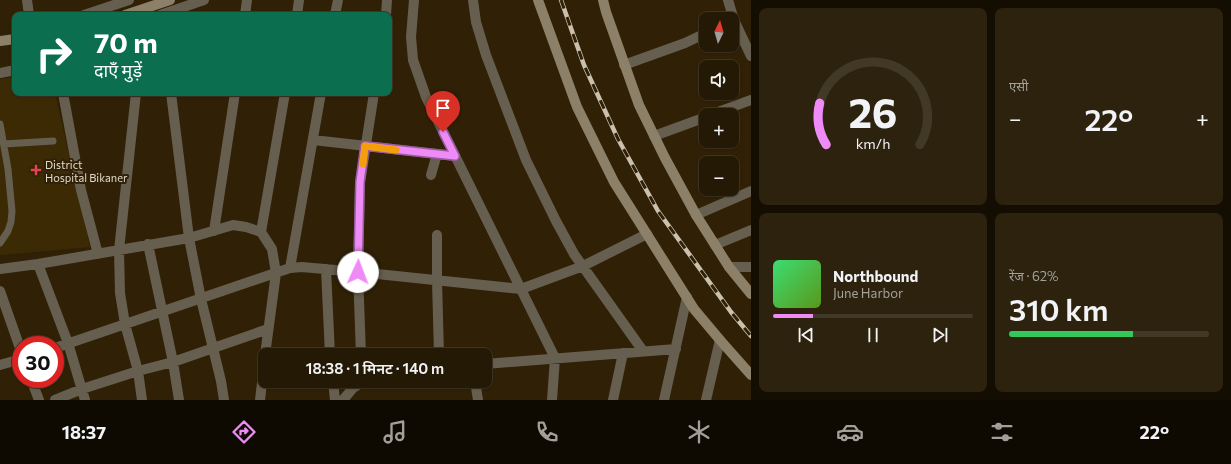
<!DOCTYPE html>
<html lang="hi">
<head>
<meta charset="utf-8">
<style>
	body { margin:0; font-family:Commissioner,"Noto Sans Devanagari",sans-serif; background:#2c220e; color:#f1f3f6; height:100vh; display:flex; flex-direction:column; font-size:15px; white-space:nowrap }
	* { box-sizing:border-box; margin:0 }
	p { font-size:13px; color:#a3a09a }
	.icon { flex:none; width:22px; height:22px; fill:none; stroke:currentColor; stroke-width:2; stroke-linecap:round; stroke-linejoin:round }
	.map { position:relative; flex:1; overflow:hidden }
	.sheet { display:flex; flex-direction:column; gap:8px; padding:8px; background:#140e02; width:480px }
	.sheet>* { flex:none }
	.banner { position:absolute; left:12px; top:12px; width:380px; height:84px; border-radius:8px; box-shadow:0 1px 3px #0004,0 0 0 1px #413826; background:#0b6e4f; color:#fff; overflow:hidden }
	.needle { width:26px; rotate:5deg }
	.buttons { position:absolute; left:699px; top:12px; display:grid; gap:8px }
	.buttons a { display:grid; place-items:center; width:40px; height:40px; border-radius:8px; background:#241904; box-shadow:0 1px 3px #0004,0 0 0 1px #413826; font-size:20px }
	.speed { position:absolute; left:12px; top:336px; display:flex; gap:8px; font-size:20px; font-weight:700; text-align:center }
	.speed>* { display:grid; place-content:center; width:52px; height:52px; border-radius:50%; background:#241904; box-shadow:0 1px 3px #0004,0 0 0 1px #413826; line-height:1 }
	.speed .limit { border:6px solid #d22; background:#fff; color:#111 }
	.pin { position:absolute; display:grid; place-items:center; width:34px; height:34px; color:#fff; margin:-41px -17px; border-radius:50% 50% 50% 0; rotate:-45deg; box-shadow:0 0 4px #0007 }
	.pin .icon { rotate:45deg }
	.me { position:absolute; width:44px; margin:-22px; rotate:2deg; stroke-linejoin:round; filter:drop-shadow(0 0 3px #0008) }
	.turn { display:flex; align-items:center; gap:14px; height:84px; padding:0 16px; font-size:18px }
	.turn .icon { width:52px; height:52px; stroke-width:2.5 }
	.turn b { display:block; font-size:28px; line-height:34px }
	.big { font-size:30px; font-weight:600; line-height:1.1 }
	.sheet .tile { flex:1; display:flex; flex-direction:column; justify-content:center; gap:6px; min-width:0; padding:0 14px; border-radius:8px; background:#2c220e }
	.sheet .dial { align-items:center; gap:0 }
	.dial svg { height:104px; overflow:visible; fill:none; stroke:#413826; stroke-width:7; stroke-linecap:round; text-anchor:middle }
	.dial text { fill:#f1f3f6; stroke:none }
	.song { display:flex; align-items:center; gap:12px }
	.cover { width:48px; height:48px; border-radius:6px; background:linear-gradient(135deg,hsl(140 70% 55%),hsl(90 70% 35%)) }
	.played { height:4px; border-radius:2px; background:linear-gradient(90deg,#ef8bf6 20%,#413826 20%) }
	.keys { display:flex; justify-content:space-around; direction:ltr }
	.heat { display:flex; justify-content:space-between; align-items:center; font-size:22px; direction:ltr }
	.charge { height:6px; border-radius:3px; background:linear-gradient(90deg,#34c759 62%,#413826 0) }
	.sheet .tiles { flex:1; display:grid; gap:8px; grid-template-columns:repeat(2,1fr) }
	.trip { position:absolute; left:258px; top:348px; width:234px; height:40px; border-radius:8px; background:#241904; box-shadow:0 1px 3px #0004,0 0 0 1px #413826; font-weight:600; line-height:40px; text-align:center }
	.dock { display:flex; height:64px; justify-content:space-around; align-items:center; background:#0e0a02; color:#a3a09a }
	.dock .icon { width:28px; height:28px }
	.dock .active { color:#ef8bf6 }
	.dock b { font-size:18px; color:#f1f3f6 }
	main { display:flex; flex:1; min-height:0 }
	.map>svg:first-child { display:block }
</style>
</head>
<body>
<main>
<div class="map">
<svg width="751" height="400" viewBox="0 0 751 400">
	<rect width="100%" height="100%" fill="#302106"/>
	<path fill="#3c2a05" d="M15 77V93H55L90 247 0 255V79Z"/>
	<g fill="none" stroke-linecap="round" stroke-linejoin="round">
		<path stroke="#665f50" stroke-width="7" d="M0 124 8 169 12 211 11 222 8 231 0 243
			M4 144 53 141"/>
		<path stroke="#665f50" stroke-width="10" d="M27 0 29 15
			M414 0 411 37 413 60 426 97 555 358 552 400
			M473 0 476 22 486 55 526 160 556 221 574 254 643 351
			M728 0 734 20 751 56
			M84 15 129 0
			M160 15 204 0
			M245 15 247 0
			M297 15 299 0
			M335 15 338 0
			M386 15 387 0
			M624 65 685 43 706 33
			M0 73 15 70
			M63 93 81 190 98 254
			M136 93 119 250 120 293 125 324 138 371 142 400
			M171 93 189 238 233 225 246 227 261 232 272 249 276 273 265 355
			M710 115 751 100
			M654 136 706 117
			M313 140 455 156
			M431 175 437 154
			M696 215 751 191
			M214 231 235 93
			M261 232 285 93
			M437 235V280L439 355
			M148 244 173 362 179 400
			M715 245 751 230
			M38 264 68 343 85 400
			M729 267H751
			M290 268 321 93
			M0 269 38 264 189 238 201 299 221 381 224 400
			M326 269 330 355
			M0 291 21 351
			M55 348 290 268 302 267 358 272 521 289 583 266 647 234
			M361 355 358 272 360 183 374 93
			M485 364 676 349
			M0 365 21 359
			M31 379 39 400
			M333 381 335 400
			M475 381 478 400
			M55 400 82 389 138 371 173 362 268 329
			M260 400 265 357
			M343 400 353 388 364 381
			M613 400 623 353
			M664 400 687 297
			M706 400 720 340"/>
		<path stroke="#8c8068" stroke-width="10" d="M538 0 577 107 614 182 694 309 720 340 751 375
			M603 0 606 12 639 105 665 158 696 215 729 267 751 294
			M125 15 170 0
			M0 41 15 39"/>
		<defs>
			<path id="rail" d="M561 0 584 65 618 139 658 211 731 312 751 336"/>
		</defs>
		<use href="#rail" stroke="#c9c0ae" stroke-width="4.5"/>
		<use href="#rail" stroke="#302106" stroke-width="3" stroke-dasharray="9" stroke-linecap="butt"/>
	</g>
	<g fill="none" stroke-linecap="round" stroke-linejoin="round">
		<defs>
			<path id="route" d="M358 272 360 182 365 146 455 156 443 132"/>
		</defs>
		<use href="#route" stroke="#9b5aa0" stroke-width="10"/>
		<use href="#route" stroke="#ef8bf6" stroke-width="7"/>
		<path stroke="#f59e0b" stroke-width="7" d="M363 164 365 146 396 150"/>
	</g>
	<path fill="#e0444e" stroke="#302106" stroke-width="1.5" d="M34 164h4v4h4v4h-4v4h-4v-4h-4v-4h4z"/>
	<g text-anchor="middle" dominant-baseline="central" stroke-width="4" stroke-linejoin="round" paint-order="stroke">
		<g font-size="11" fill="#e1d8c8" stroke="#302106" text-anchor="start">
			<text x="45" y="164">District<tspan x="45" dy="13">Hospital Bikaner</tspan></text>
		</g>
	</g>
</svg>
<div class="buttons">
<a><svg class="needle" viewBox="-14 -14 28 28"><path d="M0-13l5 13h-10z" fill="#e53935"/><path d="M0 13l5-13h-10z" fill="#a3a09a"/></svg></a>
<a><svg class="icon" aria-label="sound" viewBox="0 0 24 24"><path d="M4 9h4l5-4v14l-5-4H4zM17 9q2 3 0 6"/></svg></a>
<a>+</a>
<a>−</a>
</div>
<div class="speed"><div class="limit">30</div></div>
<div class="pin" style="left:443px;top:132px;background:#d93025"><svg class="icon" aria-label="arrive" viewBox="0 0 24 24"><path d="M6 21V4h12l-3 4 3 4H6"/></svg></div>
<svg class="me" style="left:358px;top:272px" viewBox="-20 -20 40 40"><circle r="19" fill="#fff"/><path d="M0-13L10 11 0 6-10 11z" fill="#ef8bf6"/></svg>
<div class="trip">18:38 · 1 मिनट · 140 m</div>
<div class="banner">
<div class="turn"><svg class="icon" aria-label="right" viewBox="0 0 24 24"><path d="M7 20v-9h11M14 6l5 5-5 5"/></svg><div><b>70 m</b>दाएँ मुड़ें</div></div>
</div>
</div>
<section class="sheet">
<div class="tiles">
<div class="tile dial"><svg viewBox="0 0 100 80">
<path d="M14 69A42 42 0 1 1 86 69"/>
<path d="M14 69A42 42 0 0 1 9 37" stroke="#ef8bf6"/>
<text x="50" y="56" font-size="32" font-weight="700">26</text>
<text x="50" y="72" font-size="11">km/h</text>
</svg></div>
<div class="tile"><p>एसी</p>
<div class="heat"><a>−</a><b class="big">22°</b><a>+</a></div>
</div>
<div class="tile">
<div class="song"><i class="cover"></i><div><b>Northbound</b><p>June Harbor</p></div></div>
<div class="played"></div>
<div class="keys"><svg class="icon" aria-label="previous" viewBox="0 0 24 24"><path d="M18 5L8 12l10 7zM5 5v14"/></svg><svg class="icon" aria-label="pause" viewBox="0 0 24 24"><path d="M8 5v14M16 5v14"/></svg><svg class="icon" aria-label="next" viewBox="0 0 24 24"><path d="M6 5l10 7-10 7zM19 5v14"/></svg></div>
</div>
<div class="tile"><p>रेंज · 62%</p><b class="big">310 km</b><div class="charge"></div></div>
</div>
</section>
</main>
<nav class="dock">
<b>18:37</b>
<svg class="icon active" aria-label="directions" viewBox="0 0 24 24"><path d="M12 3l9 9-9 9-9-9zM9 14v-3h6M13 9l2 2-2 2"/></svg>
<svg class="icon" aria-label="music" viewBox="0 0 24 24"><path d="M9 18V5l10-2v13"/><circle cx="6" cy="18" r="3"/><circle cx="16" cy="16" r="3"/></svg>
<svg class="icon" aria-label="phone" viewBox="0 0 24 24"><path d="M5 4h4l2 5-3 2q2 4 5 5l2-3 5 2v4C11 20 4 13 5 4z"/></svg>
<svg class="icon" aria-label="climate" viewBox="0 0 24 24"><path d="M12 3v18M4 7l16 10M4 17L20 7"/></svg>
<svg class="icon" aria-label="car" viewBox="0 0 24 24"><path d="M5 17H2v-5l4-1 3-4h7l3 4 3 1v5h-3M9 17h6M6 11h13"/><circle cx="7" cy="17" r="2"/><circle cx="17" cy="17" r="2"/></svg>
<svg class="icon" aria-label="filters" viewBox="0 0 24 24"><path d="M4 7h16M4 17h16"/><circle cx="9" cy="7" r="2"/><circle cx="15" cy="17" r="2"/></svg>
<b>22°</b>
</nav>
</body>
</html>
